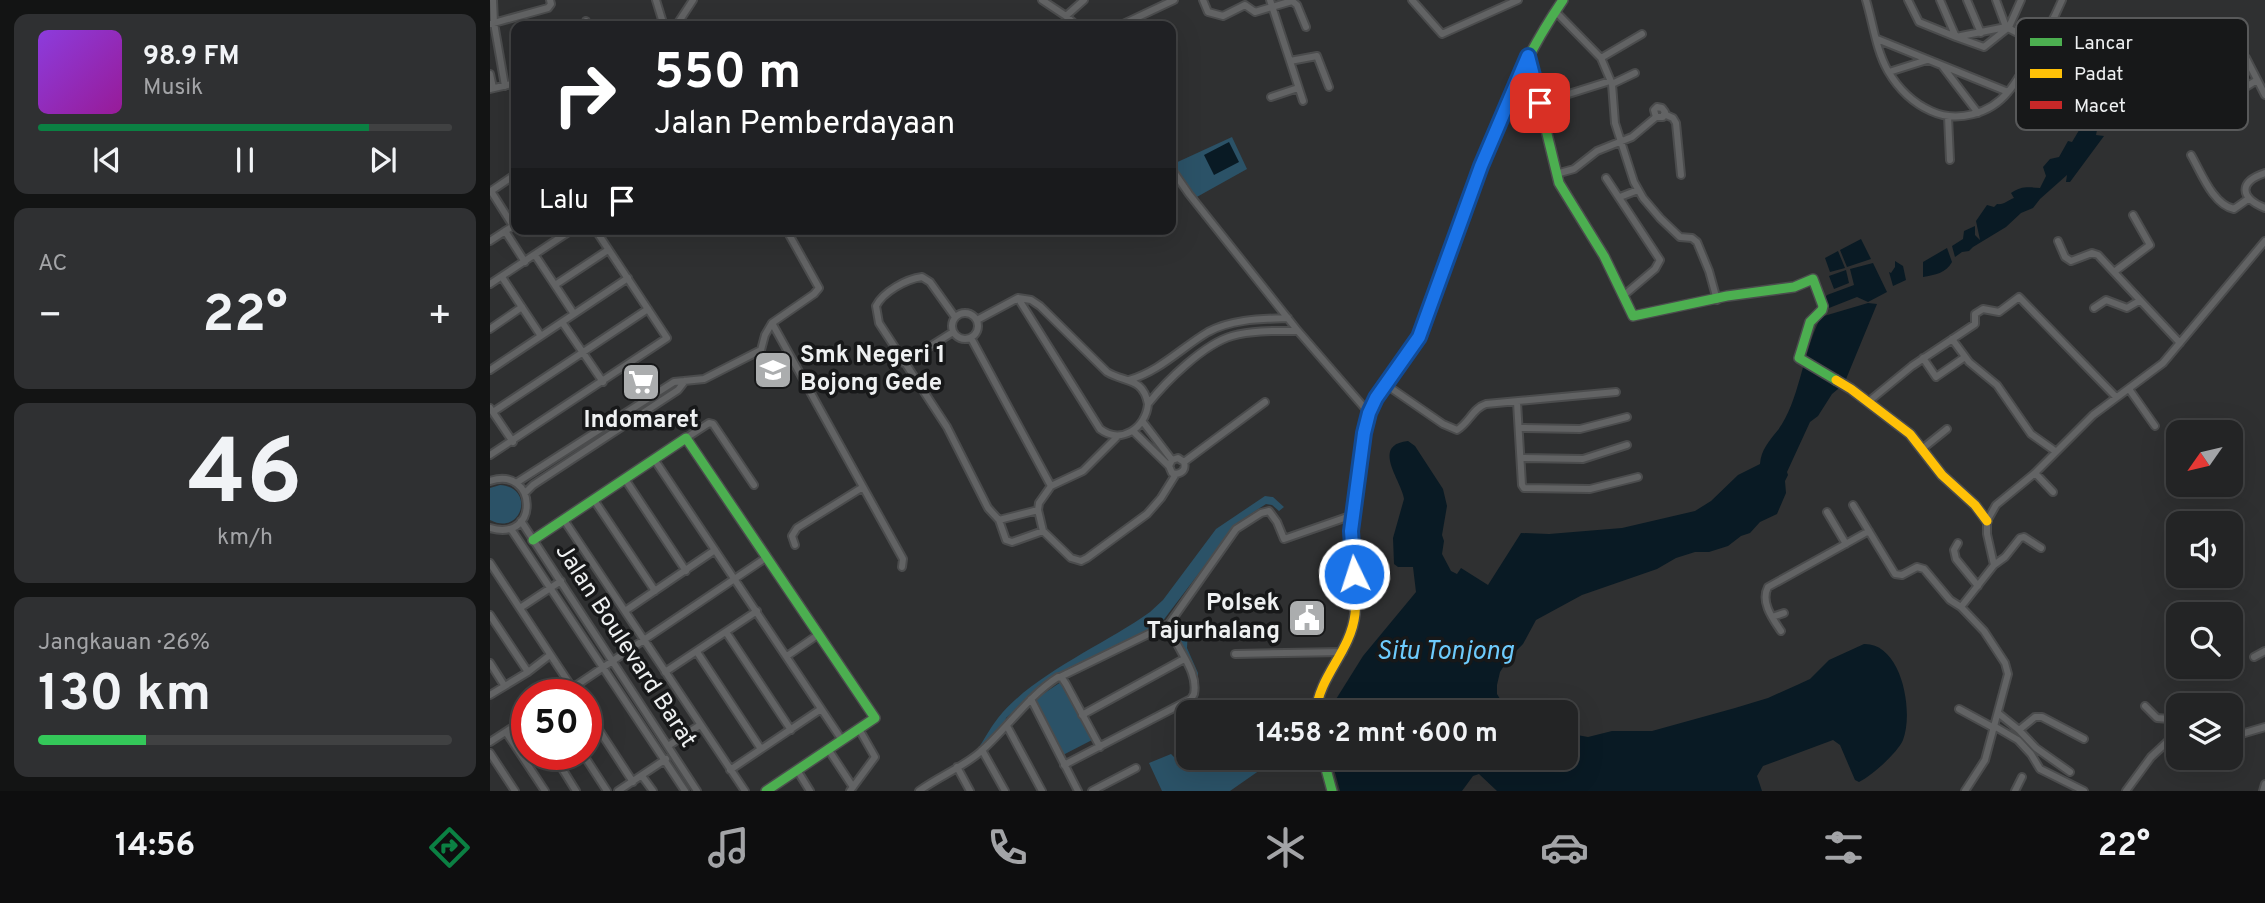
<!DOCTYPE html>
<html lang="id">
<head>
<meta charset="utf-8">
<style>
	body { margin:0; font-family:Overpass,sans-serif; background:#2f3032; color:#f1f3f6; height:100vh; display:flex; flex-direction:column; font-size:26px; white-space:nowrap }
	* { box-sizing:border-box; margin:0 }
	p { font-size:23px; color:#a3a4a7 }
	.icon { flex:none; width:38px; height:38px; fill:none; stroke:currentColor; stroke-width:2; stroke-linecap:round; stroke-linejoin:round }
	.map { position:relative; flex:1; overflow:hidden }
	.details { display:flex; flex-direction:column; gap:14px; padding:14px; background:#131414; width:490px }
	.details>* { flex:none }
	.banner { position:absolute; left:21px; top:21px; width:665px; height:214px; border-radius:14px; box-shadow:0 7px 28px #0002,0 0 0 2px #404142; background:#202124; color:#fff; overflow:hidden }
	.needle { width:46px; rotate:236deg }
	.fabs { position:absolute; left:1676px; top:420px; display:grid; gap:14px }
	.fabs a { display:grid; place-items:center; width:77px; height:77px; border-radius:14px; background:#232425; box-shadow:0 7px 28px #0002,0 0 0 2px #404142; font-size:35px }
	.speed { position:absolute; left:21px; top:679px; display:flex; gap:14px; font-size:35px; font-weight:700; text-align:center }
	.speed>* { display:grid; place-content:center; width:91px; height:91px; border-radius:50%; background:#232425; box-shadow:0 7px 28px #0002,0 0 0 2px #404142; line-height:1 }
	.speed .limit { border:10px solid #d22; background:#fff; color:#111 }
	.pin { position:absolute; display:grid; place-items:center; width:60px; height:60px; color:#fff; margin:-30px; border-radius:14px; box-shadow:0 4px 10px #0006 }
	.me { position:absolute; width:77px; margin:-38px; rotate:356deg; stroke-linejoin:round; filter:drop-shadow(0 0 5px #0008) }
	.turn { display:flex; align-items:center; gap:24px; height:147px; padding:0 28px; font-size:32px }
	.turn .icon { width:91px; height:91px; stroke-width:2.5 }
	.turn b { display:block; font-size:49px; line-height:60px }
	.then { display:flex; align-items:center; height:66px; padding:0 28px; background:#0003; gap:14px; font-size:26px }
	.big { font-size:52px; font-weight:700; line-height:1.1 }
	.details .card { flex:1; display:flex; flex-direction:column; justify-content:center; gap:10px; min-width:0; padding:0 24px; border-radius:14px; background:#2f3032 }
	.details .dial { align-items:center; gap:0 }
	.dial b { font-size:91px; line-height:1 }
	.song { display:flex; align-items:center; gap:21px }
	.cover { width:84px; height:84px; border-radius:10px; background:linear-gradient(135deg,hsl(270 70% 55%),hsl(300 70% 35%)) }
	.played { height:7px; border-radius:4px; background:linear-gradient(90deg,#0b8043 80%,#404142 80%) }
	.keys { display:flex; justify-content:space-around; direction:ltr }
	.heat { display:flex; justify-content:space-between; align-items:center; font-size:38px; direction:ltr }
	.charge { height:10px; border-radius:5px; background:linear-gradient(90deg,#34c759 26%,#404142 0) }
	.trip { position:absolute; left:686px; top:700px; width:402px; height:70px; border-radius:14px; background:#232425; box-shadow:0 7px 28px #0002,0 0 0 2px #404142; font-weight:700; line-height:70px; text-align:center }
	.menu { display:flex; height:112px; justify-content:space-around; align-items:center; background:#0e0e0f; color:#a3a4a7 }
	.menu .icon { width:49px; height:49px }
	.menu .current { color:#0b8043 }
	.menu b { font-size:32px; color:#f1f3f6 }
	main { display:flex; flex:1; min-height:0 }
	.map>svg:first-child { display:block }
</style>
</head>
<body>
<main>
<section class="details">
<div class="card">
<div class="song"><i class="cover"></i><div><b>98.9 FM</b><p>Musik</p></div></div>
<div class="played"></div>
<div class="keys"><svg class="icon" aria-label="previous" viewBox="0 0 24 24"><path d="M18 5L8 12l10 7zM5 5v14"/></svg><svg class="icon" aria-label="pause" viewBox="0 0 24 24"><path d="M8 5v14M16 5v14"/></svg><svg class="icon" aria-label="next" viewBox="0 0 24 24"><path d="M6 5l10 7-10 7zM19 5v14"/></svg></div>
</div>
<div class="card"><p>AC</p>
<div class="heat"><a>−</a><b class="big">22°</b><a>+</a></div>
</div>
<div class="card dial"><b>46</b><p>km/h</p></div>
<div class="card"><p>Jangkauan · 26%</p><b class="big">130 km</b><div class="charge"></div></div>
</section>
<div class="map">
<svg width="1775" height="791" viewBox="0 0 1775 791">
	<rect width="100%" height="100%" fill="#2f3031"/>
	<path fill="#2b5267" d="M742 137 757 169 705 198 681 165Z
		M10 485C46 487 32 537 0 520V488Z
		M775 496 783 497 794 507 789 511 782 505 776 504 747 523 672 622 559 681 516 718 514 727 487 750C494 740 500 728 508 718 543 674 614 645 660 612L673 600 726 529Z
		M684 618 698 629 697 648 708 673 707 707 704 712 700 701 703 699V667L681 625Z
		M571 682 602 740 573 755 544 700Z
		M698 749V758H781L783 761 740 791H672L659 763 681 754 684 757Z"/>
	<path fill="#091a24" d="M1607 101 1619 102 1628 110 1612 130H1607L1606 135 1614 136 1580 182H1576L1577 175 1550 199 1543 208 1531 213 1516 227 1483 247 1479 251 1472 252 1465 257 1462 246 1473 239 1474 231 1485 226V235L1490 240 1486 221 1497 205 1504 207 1507 204C1514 205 1518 200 1524 198L1521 193C1531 186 1538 187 1550 188L1556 176 1553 167 1560 159 1569 157 1578 141 1582 142 1591 127 1599 126V118Z
		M739 142 749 162 724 175 714 155Z
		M1371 239 1381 259 1357 267 1350 250Z
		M1457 248 1462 262C1456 273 1445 275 1433 277V262Z
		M1348 251 1355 268 1340 272 1335 258Z
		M1405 261 1413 266 1416 280 1403 286 1399 272 1401 273 1405 267Z
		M1383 263 1397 292 1378 302 1367 297 1339 308 1334 299 1337 295 1364 285 1360 269Z
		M1356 270 1359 283 1344 289 1339 276Z
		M1378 303 1387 304 1354 384 1342 394 1328 416 1320 422 1297 472 1298 475 1295 481 1296 493 1287 514 1270 522 1260 533 1251 536 1238 546 1219 552H1205L1186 558 1167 569 1092 595 1046 620 1033 644 1019 658 1010 672 1007 685V694L1018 712H838L873 656 926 592 923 567H908L904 564 903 538 914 499C912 481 880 445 918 441L925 446 953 489 957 506 952 535 954 541 952 554 961 571 967 574 971 568 998 585 1031 533 1059 534 1132 528 1205 511 1221 501 1248 475 1270 464C1271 450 1279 441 1288 430 1309 402 1313 353 1329 321L1334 316Z
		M1374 644C1412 643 1424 712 1413 740 1408 752 1382 776 1369 782L1365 780 1350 745 1343 740 1273 766 1267 776 1272 791H1007L989 774 983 776 972 791H850L841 758H1076V733L1098 737 1122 731H1162L1245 708 1278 698 1307 685 1320 679 1339 660Z"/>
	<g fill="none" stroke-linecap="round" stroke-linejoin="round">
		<defs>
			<path id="street" d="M3 0 4 23 15 86
				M166 0 174 26
				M552 0 576 16 587 26
				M713 0 718 12 733 16 755 5 765 12 802 1 807 5 816 27
				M780 0 813 101
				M922 0 952 34 1028 0
				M1376 0C1383 23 1386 50 1398 71 1408 88 1423 103 1441 111 1467 123 1500 114 1518 92 1526 83 1532 71 1539 61 1552 41 1563 21 1572 0
				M1418 0 1429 22 1466 37 1516 27 1549 44
				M1450 0 1466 37 1494 47 1519 27 1531 0
				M1477 0 1491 33
				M1506 0 1516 27
				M1065 11 1111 58 1122 84 1125 123 1144 182 1153 198 1170 218 1190 237 1202 238 1207 242 1219 271 1227 300
				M576 16 594 0
				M96 21 98 26
				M0 24 58 8 61 4 60 0
				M1561 25 1581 37
				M186 26 203 0
				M629 26 684 0
				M1725 36 1741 52 1756 58 1775 95
				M1387 39 1518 92
				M1111 58 1152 34
				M800 61 827 56 839 87
				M1453 67 1488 113
				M1399 72 1437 60
				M0 74 3 88
				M1122 84 1145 73
				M0 89 26 83
				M781 97 808 88
				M1735 100 1767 80
				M1050 103 1120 81
				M1174 114 1183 118 1186 123 1191 175
				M1458 116 1460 160
				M1701 155C1711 172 1723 205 1744 209L1758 199
				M681 168 699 194 808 331 879 413
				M1775 173C1748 182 1750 198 1775 208
				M1066 174 1084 169 1107 151 1142 137 1166 117H1173L1175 112 1172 108 1167 107 1164 110 1166 117
				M1116 178 1170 260 1165 269 1133 296
				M1130 197 1148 190
				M15 231 35 262
				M0 241 23 226 1 191 26 174
				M1568 241 1575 257 1581 261 1602 253 1608 255 1690 343
				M45 255 84 314
				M1624 272 1660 245 1643 215
				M12 277 51 336
				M0 284 83 229
				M65 285 118 250
				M1604 308 1616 300 1637 308 1649 301
				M462 326a13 13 0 1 1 26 0a13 13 0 1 1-26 0Z
				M465 317 440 282 432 277C416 279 393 292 386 306L389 323 457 427 498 508 509 520 516 540 522 542 553 531
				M487 320 528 298 541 300 550 306 617 372C635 383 653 377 658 404 656 428 631 445 610 429L528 298
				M72 322 113 382
				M282 323 413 559 412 567
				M0 329 32 307
				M481 338 561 486
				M1462 339 1479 362 1507 385 1541 434 1565 451
				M1433 358 1446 377 1475 357
				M414 363 463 332
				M0 370 138 278
				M639 380C670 371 691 348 718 332 742 319 771 319 798 318
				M895 384 953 424 967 430C979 423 983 408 996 404L1126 392
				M1639 389 1665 426
				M1027 402 1032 485 1034 488 1100 489 1148 477
				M1378 402 1422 366 1485 324V314L1493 309 1509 312 1529 297 1626 397
				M658 404C676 381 714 344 742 336 763 330 787 331 808 331
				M0 408 23 442
				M3 412 158 309
				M653 422 682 460
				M1030 428 1090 429 1137 417
				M643 431 679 466
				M627 437 593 471 561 486 549 503 548 510 553 531 581 558 591 561 597 558 657 514 671 498 686 474C693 473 696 469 694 462L688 458 682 460 679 466 682 473 686 474
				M196 438 219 423 223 424 264 485
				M1432 449 1457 429
				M0 455 177 338 105 229
				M1031 458 1093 459 1137 445
				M164 459 352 740
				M694 462 775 402
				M1545 473 1563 492
				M135 479 196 571
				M0 481C47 465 51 543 0 528
				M26 483 184 382 214 379 271 350 275 335 282 323 324 294 329 288 296 229
				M35 493 43 485 188 390 195 381
				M104 500 165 591
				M1363 505 1405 574 1412 575 1427 567 1434 569 1460 600 1471 607 1494 631 1515 663 1518 674 1495 760 1475 791
				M1337 512 1356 544
				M74 520 255 791
				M509 520 548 510
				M31 521 207 791
				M21 529 195 791
				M1468 543 1464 550 1466 559 1488 586
				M305 545 302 536 307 528 373 487
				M0 563 87 695
				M1504 565 1515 557 1530 538 1534 537 1551 548
				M1471 607 1504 565 1497 534V521L1506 505 1545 473 1603 415 1673 363 1775 241
				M30 608 71 581
				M135 611 225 550
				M0 615 38 672
				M1282 617 1294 613
				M1291 631C1283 619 1270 602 1278 587L1379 531
				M236 632 301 730
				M207 652 271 749
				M745 654 853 652
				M297 656 329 634
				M1764 657 1775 651
				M0 663 14 685
				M175 672 267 611
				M570 677 679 624
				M0 695 38 672 60 655
				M72 695 277 557
				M541 699 588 791
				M1655 706 1667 718 1679 719 1689 730
				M1469 709 1504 728
				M96 710 143 782
				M1508 713 1529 730 1545 717H1552L1594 739
				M592 715 694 659
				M517 726 552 791
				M1504 726 1528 740 1541 754 1550 769 1594 791
				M1529 730 1546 748 1580 772
				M16 732 55 791
				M1741 737 1775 727
				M0 742 37 718
				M178 746 210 725
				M338 749 363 787
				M492 750 515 791
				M0 753 25 791
				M63 754 86 791
				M93 754 117 791
				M574 765 701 699 704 694C709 669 684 648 679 624L746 529 771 513 779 511 787 522 794 539 863 515
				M467 767 480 791
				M240 770 331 709
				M307 770 320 791
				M152 776 163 791
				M128 791 176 759
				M360 791 385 757 369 729
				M429 791C448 777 471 768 489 753 517 729 537 697 568 677L572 678 576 684 610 747
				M602 791 646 768
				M1525 791 1532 777
				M1636 791 1661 757 1689 731
				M1773 791 1775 784"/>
			<path id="fast" d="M1038 56 1069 183 1114 256 1143 316 1237 296 1304 287 1323 279 1333 306 1332 310 1320 322 1309 358 1346 380
				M989 172C1010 113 1037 52 1073 0
				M43 540 196 438 385 718 276 791
				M833 758 842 791"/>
			<path id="slow" d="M1346 380 1361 389 1420 434 1452 475 1485 505 1497 521
				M826 712C829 676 861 651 865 614 868 588 862 560 861 534 861 520 864 505 866 491 870 465 872 438 879 412"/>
			<path id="jam" d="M879 412 886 398 929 337 989 172"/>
		</defs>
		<use href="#street" stroke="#4b4c4d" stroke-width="10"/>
		<use href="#fast" stroke="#4b4c4d" stroke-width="12"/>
		<use href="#slow" stroke="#4b4c4d" stroke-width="12"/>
		<use href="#jam" stroke="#4b4c4d" stroke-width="12"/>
		<use href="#street" stroke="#626364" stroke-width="6"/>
		<use href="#fast" stroke="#4caf50" stroke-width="9"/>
		<use href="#slow" stroke="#ffc107" stroke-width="9"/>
		<use href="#jam" stroke="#c62828" stroke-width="9"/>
	</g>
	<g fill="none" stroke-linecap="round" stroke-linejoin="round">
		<defs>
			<path id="route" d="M864 574 861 531 874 433 879 413 886 398 929 337 991 166 1038 56 1050 103"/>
		</defs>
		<use href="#route" stroke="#114b97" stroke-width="18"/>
		<use href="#route" stroke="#1a73e8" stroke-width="12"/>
	</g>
	<defs>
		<symbol id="school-square" viewBox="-11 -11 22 22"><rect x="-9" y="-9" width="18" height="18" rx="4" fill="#abadae" stroke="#171819"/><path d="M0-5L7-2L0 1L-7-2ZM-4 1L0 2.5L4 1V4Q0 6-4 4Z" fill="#fff"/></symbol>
		<symbol id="supermarket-square" viewBox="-11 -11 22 22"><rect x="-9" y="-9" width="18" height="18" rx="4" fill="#abadae" stroke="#171819"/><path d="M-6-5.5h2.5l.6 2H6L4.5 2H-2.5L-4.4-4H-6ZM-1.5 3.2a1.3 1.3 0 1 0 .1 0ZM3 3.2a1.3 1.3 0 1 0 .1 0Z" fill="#fff"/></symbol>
		<symbol id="civic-square" viewBox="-11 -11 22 22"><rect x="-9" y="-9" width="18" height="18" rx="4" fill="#abadae" stroke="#171819"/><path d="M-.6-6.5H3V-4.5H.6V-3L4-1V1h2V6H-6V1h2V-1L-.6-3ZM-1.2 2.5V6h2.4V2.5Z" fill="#fff"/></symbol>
	</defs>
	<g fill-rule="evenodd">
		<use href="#school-square" x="261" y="348" width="44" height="44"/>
		<use href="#supermarket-square" x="129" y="360" width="44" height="44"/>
		<use href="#civic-square" x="795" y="596" width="44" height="44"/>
	</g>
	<g text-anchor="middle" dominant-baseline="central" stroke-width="7" stroke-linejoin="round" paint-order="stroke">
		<g font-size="24" font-weight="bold" fill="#eef0f1" stroke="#171819" text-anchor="start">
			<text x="310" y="356">Smk Negeri 1<tspan x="310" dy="28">Bojong Gede</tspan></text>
			<text x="151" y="421" text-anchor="middle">Indomaret</text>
			<text x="790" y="604" text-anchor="end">Polsek<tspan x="790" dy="28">Tajurhalang</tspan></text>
		</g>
		<g font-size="24" fill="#eef0f1" stroke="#171819">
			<text transform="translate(135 646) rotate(57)">Jalan Boulevard Barat</text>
		</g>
		<g font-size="26" font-style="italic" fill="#6dcbfd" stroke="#171819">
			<text x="955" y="652">Situ Tonjong</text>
		</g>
	</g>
	<rect x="1526" y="18" width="232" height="112" rx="10" fill="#171819" stroke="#58595a" stroke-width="2"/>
	<rect x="1540" y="38" width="32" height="8" fill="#4caf50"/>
	<rect x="1540" y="69" width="32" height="9" fill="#ffc107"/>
	<rect x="1540" y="101" width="32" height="8" fill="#c62828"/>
	<g font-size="19" fill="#eef0f1">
		<text x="1584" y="49">Lancar</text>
		<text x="1584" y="80">Padat</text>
		<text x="1584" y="112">Macet</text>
	</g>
</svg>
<div class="fabs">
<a><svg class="needle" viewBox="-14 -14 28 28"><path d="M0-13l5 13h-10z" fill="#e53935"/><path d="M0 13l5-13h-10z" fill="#a3a4a7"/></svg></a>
<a><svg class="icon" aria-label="sound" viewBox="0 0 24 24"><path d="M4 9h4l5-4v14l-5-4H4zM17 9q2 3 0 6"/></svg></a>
<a><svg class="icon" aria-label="search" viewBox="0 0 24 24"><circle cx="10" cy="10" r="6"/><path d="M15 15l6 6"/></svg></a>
<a><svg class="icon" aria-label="layers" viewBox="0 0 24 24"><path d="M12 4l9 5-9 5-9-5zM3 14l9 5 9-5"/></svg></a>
</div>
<div class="speed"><div class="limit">50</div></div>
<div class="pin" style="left:1050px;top:103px;background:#d93025"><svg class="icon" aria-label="arrive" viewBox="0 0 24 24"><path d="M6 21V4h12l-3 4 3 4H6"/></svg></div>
<svg class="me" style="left:864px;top:574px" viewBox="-20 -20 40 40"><circle r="17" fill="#1a73e8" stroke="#fff" stroke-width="3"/><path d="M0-11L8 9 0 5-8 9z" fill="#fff"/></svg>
<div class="trip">14:58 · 2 mnt · 600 m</div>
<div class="banner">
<div class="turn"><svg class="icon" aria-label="right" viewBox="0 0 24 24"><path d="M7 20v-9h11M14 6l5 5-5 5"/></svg><div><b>550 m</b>Jalan Pemberdayaan</div></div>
<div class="then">Lalu<svg class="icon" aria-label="arrive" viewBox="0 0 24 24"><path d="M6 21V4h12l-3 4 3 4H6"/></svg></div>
</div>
</div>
</main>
<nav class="menu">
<b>14:56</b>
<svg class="icon current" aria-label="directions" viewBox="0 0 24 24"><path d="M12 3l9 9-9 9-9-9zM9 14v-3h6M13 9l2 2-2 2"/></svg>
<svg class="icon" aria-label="music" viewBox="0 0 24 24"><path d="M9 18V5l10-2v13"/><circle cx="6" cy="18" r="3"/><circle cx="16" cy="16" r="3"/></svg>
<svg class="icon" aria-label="phone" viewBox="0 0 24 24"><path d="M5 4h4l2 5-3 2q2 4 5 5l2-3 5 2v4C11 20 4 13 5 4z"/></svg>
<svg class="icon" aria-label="climate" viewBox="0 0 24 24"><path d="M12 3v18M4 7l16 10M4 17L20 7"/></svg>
<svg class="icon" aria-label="car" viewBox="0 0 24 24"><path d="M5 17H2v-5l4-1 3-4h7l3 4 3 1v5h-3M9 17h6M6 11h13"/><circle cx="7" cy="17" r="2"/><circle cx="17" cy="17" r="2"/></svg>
<svg class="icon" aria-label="filters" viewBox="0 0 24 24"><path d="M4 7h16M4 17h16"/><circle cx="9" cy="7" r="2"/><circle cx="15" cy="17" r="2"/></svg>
<b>22°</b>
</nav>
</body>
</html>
